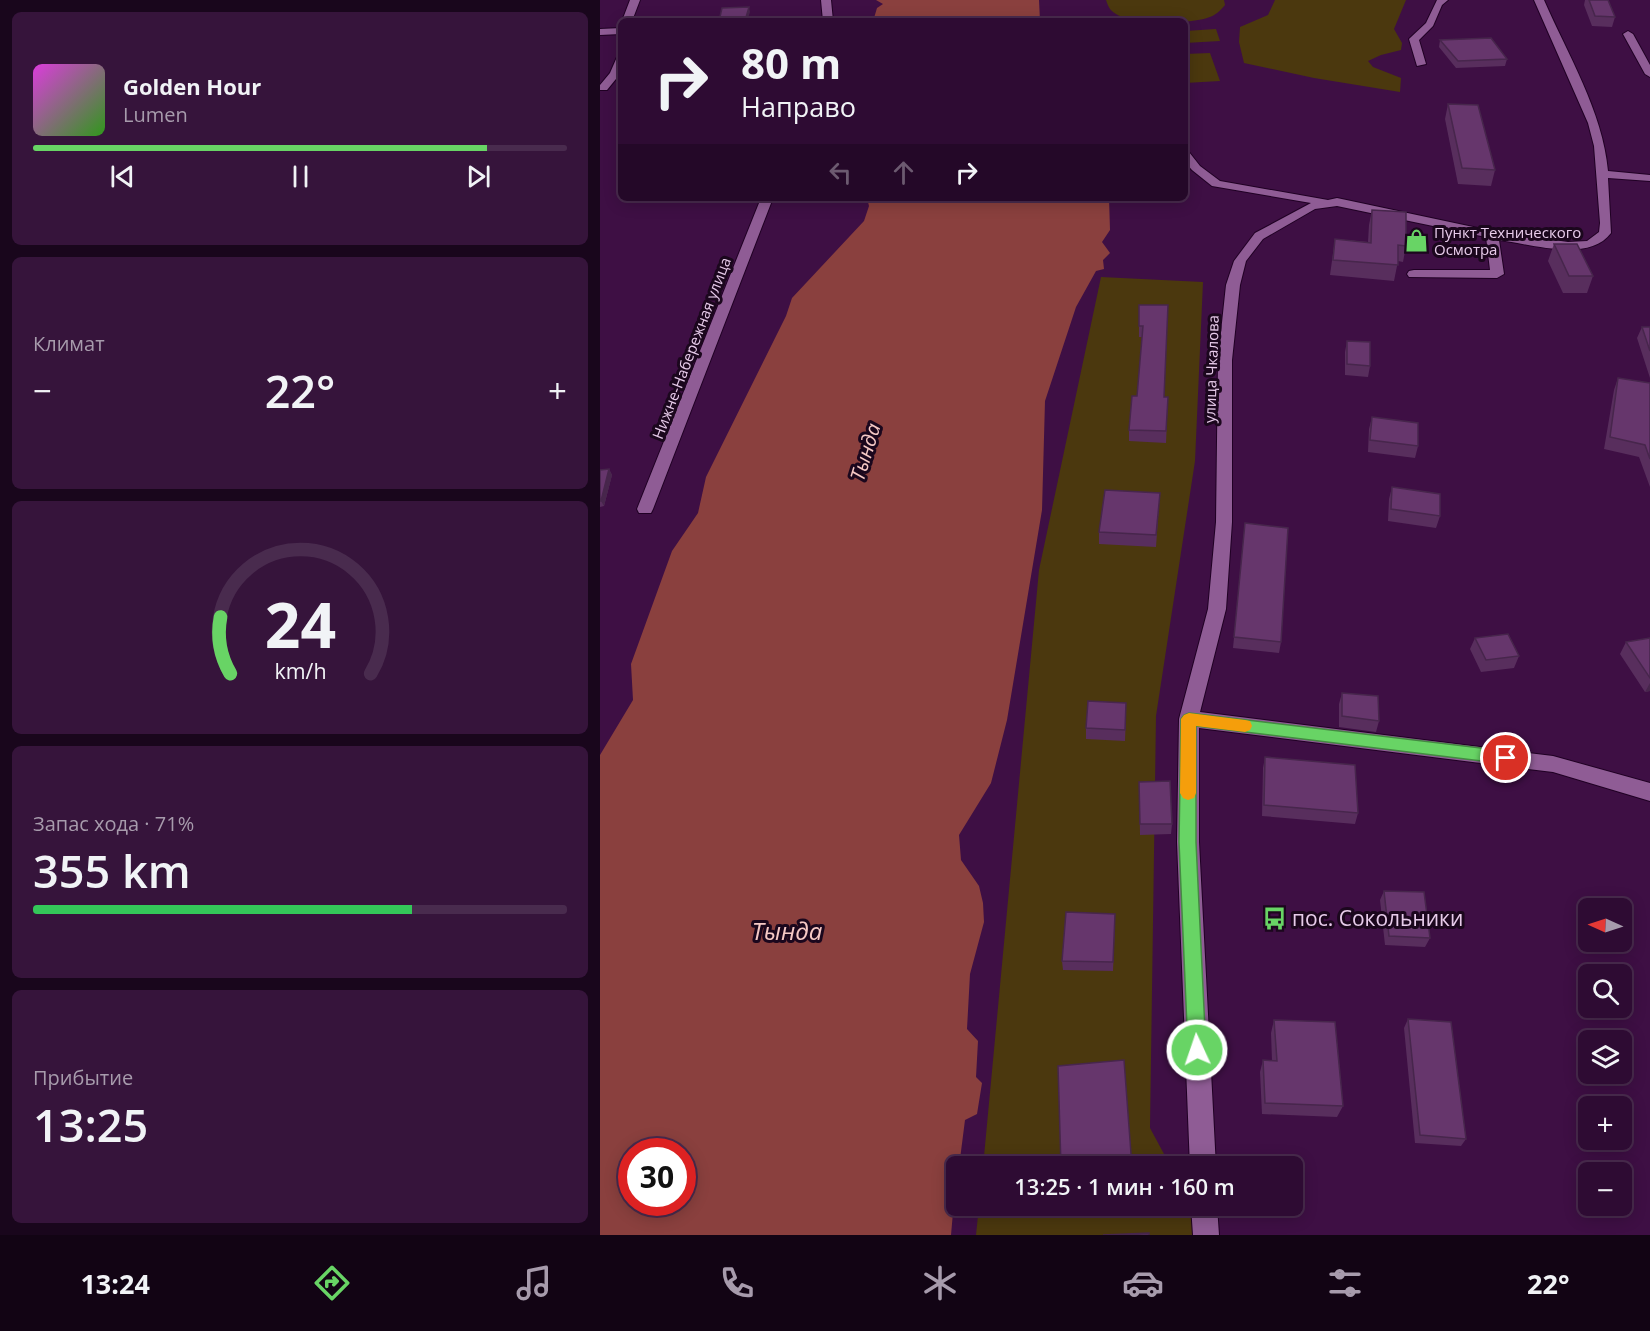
<!DOCTYPE html>
<html lang="ru">
<head>
<meta charset="utf-8">
<style>
	body { margin:0; font-family:"Open Sans",sans-serif; background:#36143b; color:#f1f3f6; height:100vh; display:flex; flex-direction:column; font-size:22px; white-space:nowrap }
	* { box-sizing:border-box; margin:0 }
	p { font-size:20px; color:#a79bac }
	.icon { flex:none; width:33px; height:33px; fill:none; stroke:currentColor; stroke-width:2; stroke-linecap:round; stroke-linejoin:round }
	.map { position:relative; flex:1; overflow:hidden }
	.drawer { display:flex; flex-direction:column; gap:12px; padding:12px; background:#19061c; width:600px }
	.drawer>* { flex:none }
	.banner { position:absolute; left:18px; top:18px; width:570px; height:183px; border-radius:9px; box-shadow:0 3px 15px #0003,0 0 0 2px #492b4e; background:#2e0b33; color:#f1f3f6; overflow:hidden }
	.needle { width:39px; rotate:273deg }
	.controls { position:absolute; left:978px; top:898px; display:grid; gap:12px }
	.controls a { display:grid; place-items:center; width:54px; height:54px; border-radius:9px; background:#2e0b33; box-shadow:0 3px 15px #0003,0 0 0 2px #492b4e; font-size:30px }
	.speed { position:absolute; left:18px; top:1138px; display:flex; gap:12px; font-size:30px; font-weight:700; text-align:center }
	.speed>* { display:grid; place-content:center; width:78px; height:78px; border-radius:50%; background:#2e0b33; box-shadow:0 3px 15px #0003,0 0 0 2px #492b4e; line-height:1 }
	.speed .limit { border:9px solid #d22; background:#fff; color:#111 }
	.pin { position:absolute; display:grid; place-items:center; width:51px; height:51px; color:#fff; margin:-26px; border:3px solid #fff; border-radius:50%; box-shadow:0 2px 6px #0007 }
	.me { position:absolute; width:66px; margin:-33px; rotate:357deg; stroke-linejoin:round; filter:drop-shadow(0 0 4px #0008) }
	.turn { display:flex; align-items:center; gap:21px; height:126px; padding:0 24px; font-size:27px }
	.turn .icon { width:78px; height:78px; stroke-width:2.5 }
	.turn b { display:block; font-size:42px; line-height:51px }
	.lanes { display:flex; align-items:center; height:57px; padding:0 24px; background:#0003; justify-content:center; gap:30px; direction:ltr }
	.lanes .off { opacity:.35 }
	.big { font-size:45px; font-weight:600; line-height:1.1 }
	.drawer .widget { flex:1; display:flex; flex-direction:column; justify-content:center; gap:9px; min-width:0; padding:0 21px; border-radius:9px; background:#36143b }
	.drawer .dial { align-items:center; gap:0 }
	.dial svg { height:156px; overflow:visible; fill:none; stroke:#492b4e; stroke-width:7; stroke-linecap:round; text-anchor:middle }
	.dial text { fill:#f1f3f6; stroke:none }
	.song { display:flex; align-items:center; gap:18px }
	.cover { width:72px; height:72px; border-radius:9px; background:linear-gradient(135deg,hsl(300 70% 55%),hsl(110 70% 35%)) }
	.played { height:6px; border-radius:3px; background:linear-gradient(90deg,#68d465 85%,#492b4e 85%) }
	.keys { display:flex; justify-content:space-around; direction:ltr }
	.heat { display:flex; justify-content:space-between; align-items:center; font-size:33px; direction:ltr }
	.charge { height:9px; border-radius:4px; background:linear-gradient(90deg,#34c759 71%,#492b4e 0) }
	.trip { position:absolute; left:346px; top:1156px; width:357px; height:60px; border-radius:9px; background:#2e0b33; box-shadow:0 3px 15px #0003,0 0 0 2px #492b4e; font-weight:600; line-height:60px; text-align:center }
	.dock { display:flex; height:96px; justify-content:space-around; align-items:center; background:#120414; color:#a79bac }
	.dock .icon { width:42px; height:42px }
	.dock .selected { color:#68d465 }
	.dock b { font-size:27px; color:#f1f3f6 }
	main { display:flex; flex:1; min-height:0 }
	.map>svg:first-child { display:block }
</style>
</head>
<body>
<main>
<section class="drawer">
<div class="widget">
<div class="song"><i class="cover"></i><div><b>Golden Hour</b><p>Lumen</p></div></div>
<div class="played"></div>
<div class="keys"><svg class="icon" aria-label="previous" viewBox="0 0 24 24"><path d="M18 5L8 12l10 7zM5 5v14"/></svg><svg class="icon" aria-label="pause" viewBox="0 0 24 24"><path d="M8 5v14M16 5v14"/></svg><svg class="icon" aria-label="next" viewBox="0 0 24 24"><path d="M6 5l10 7-10 7zM19 5v14"/></svg></div>
</div>
<div class="widget"><p>Климат</p>
<div class="heat"><a>−</a><b class="big">22°</b><a>+</a></div>
</div>
<div class="widget dial"><svg viewBox="0 0 100 80">
<path d="M14 69A42 42 0 1 1 86 69"/>
<path d="M14 69A42 42 0 0 1 9 40" stroke="#68d465"/>
<text x="50" y="56" font-size="32" font-weight="700">24</text>
<text x="50" y="72" font-size="11">km/h</text>
</svg></div>
<div class="widget"><p>Запас хода · 71%</p><b class="big">355 km</b><div class="charge"></div></div>
<div class="widget"><p>Прибытие</p><b class="big">13:25</b></div>
</section>
<div class="map">
<svg width="1050" height="1235" viewBox="0 0 1050 1235">
	<rect width="100%" height="100%" fill="#3e0f44"/>
	<path fill="#4b380e" d="M506 0H624L625 5C620 11 615 16 607 18 589 24 524 27 510 9 508 6 507 3 506 0Z
		M675 0H806L794 29 802 43 801 50 781 55 768 61 773 67 801 78 800 92 714 78 644 63 639 42 640 27 668 15Z
		M616 29 620 41 585 43V31Z
		M610 53 620 81 585 83V54Z
		M501 277 603 282 595 461 556 716 550 1128 571 1167H383L439 570Z
		M379 1206H593L615 1235H376Z"/>
	<path fill="#8a403e" fill-rule="evenodd" d="M276 0H439L440 21H278L274 18 277 8 283 4Z
		M267 198H509L510 230 502 242 510 253 503 260 504 269 496 271 476 307 445 401 442 510 407 720 391 783 359 835 361 860 379 886 383 903 384 922 370 974 367 1029 378 1041 376 1077 382 1083 377 1114 365 1120 359 1167H357L351 1235H0V755L33 700 31 664 72 551 98 513 106 477 186 316 192 298 264 221 269 206ZM32 1152H82V1203H32Z"/>
	<g fill="none" stroke-linecap="round" stroke-linejoin="round">
		<defs>
			<path id="minor" d="M30 0H40L32 21H22Z
				M221 0H231L233 21H223Z
				M837 0H848L842 5 833 26 819 40 826 64 817 66 809 39 826 23Z
				M934 0H944C967 53 1003 112 1008 171L1050 175V181L1008 178 1011 233C989 263 931 244 899 240L904 274 897 278 809 277 807 274 809 271 814 270H890L886 237 737 206 715 209 663 239 646 261 640 285 632 360V522L626 609 600 712 953 756 1050 783V801L953 772 599 728V842L616 1167H590L577 842 579 719 608 609 616 522 618 360 626 285 634 261 655 233 711 203 612 186 592 170 585 162V151L589 152 600 166 620 181 728 200 737 198 892 231 968 242 987 241 999 232 1000 223 994 146 988 123Z
				M21 28V34L0 35V29Z
				M1028 31 1033 34 1050 65V77L1045 74 1023 34Z
				M21 56 20 74 7 90H0V85L10 73 17 57Z
				M161 198H173L53 509 51 513H39L37 509Z
				M591 1206H617L619 1235H593Z"/>
		</defs>
		<use href="#minor" stroke="#200024" stroke-width="2"/>
		<use href="#minor" fill="#8f5c95" fill-rule="evenodd"/>
	</g>
	<path fill="#582e5d" d="M985 0H1008L1015 17 1012 27 992 26 984 5Z
		M840 40 907 59 905 66 856 68 839 47Z
		M848 104 895 170 891 186 858 184 845 119Z
		M772 210 806 246 803 262 798 261 794 281 730 275 735 239 768 242 769 225Z
		M954 244 993 276 987 293H963L948 261Z
		M539 305 564 397H568L566 443 529 441V430L537 396 542 337H539Z
		M1042 327H1050V378L1037 338Z
		M747 341 770 366 768 377 745 375V352Z
		M1018 378 1050 383V487L1039 457 1004 449 1014 390Z
		M772 417 818 446 815 458 768 452 769 429Z
		M9 469 12 475 4 506 0 507V470Z
		M792 487 840 516 836 528 788 521 789 499Z
		M559 504 556 547 499 544V532Z
		M645 523 681 642 679 653 633 648Z
		M875 638 919 656 914 668 881 672 870 649Z
		M1050 638V691L1045 692 1020 654 1026 642Z
		M742 693 779 721 776 732 739 727V704Z
		M526 714 525 741 486 739V728Z
		M665 757 758 813 755 824 662 816 663 768Z
		M539 782 572 824 571 834 540 835Z
		M784 891 830 938 825 947 785 945 780 900Z
		M515 923 513 971 463 970 462 961Z
		M808 1019 866 1139 861 1146 815 1143 804 1028Z
		M674 1020 743 1106 737 1117 662 1114 660 1072 663 1060 672 1061 671 1033Z"/>
	<path fill="#47264c" d="M149 7 150 12 147 21H145Z
		M9 469 12 475 4 506 1 501Z
		M1050 683V691L1045 692Z"/>
	<path fill="#66366c" stroke="#47264c" stroke-width="1.5" d="M989 0H1008L1015 17 995 16Z
		M149 7 145 21H119L122 8Z
		M891 38 907 59 858 61 840 40Z
		M848 104 878 105 895 170 862 168Z
		M772 210 806 212V246L798 245V265L733 260 735 239 771 243Z
		M954 244H977L993 276H969Z
		M539 305H568L564 397H568L566 431 529 430 532 396H537L543 326H539Z
		M1042 327H1050V351Z
		M747 341 770 342V366L747 364Z
		M1018 378 1050 383V459L1045 445 1010 437Z
		M772 417 818 423V446L770 440Z
		M9 469 1 501H0V470Z
		M792 487 840 494V516L791 509Z
		M505 490 560 493 556 535 499 532Z
		M645 523 688 528 681 642 634 637Z
		M908 634 919 656 886 660 875 638Z
		M1050 638V678L1026 642Z
		M742 693 778 696 779 721 742 716Z
		M488 701 526 703 525 730 486 728Z
		M665 757 755 765 758 813 664 805Z
		M570 781 572 824H540L539 782Z
		M784 891 824 892 830 938 789 936Z
		M466 912 515 914 513 962 462 961Z
		M808 1019 851 1022 866 1139 820 1135Z
		M674 1020 735 1022 743 1106 665 1103 663 1060 677 1061Z
		M524 1060 532 1167H461L458 1066Z
		M549 1233V1235H503Z"/>
	<path fill="#68d465" stroke="#448a42" stroke-width="1.5" d="M589 713 906 751 911 753 913 758 911 762 906 764 596 726V842L606 1050 603 1056 597 1059 590 1056 588 1050 579 842 581 719 584 715Z"/>
	<path fill="#f59e0b" d="M589 713 645 720 650 721 652 726 650 730 645 732 596 726V793L594 798 588 800 583 798 580 793 581 719 584 715Z"/>
	<defs>
		<symbol id="shop-bare" viewBox="-9 -9 18 18"><path d="M-5-2.5h2.3a2.7 3.5 0 0 1 5.4 0H5L5.5 6h-11ZM-1.5-2.5h3a1.5 2.3 0 0 0-3 0Z" fill="#68d465" stroke="#1b071d" stroke-width="2.5" paint-order="stroke"/></symbol>
		<symbol id="bus-bare" viewBox="-9 -9 18 18"><path d="M-5-6H5V4H4V6H2V4H-2V6H-4V4H-5ZM-3.5-4V0h7V-4ZM-3.5 1.2v1.5H-2V1.2ZM2 1.2v1.5H3.5V1.2Z" fill="#68d465" stroke="#1b071d" stroke-width="2.5" paint-order="stroke"/></symbol>
	</defs>
	<g fill-rule="evenodd">
		<use href="#shop-bare" x="800" y="224" width="33" height="33"/>
		<use href="#bus-bare" x="658" y="902" width="33" height="33"/>
	</g>
	<g text-anchor="middle" dominant-baseline="central" stroke-width="6" stroke-linejoin="round" paint-order="stroke">
		<g font-size="15" fill="#e7cbea" stroke="#1b071d" text-anchor="start">
			<text x="834" y="232">Пункт Технического<tspan x="834" dy="17">Осмотра</tspan></text>
		</g>
		<g font-size="15" fill="#e7cbea" stroke="#1b071d">
			<text transform="translate(91 348) rotate(-69)">Нижне-Набережная улица</text>
			<text transform="translate(611 369) rotate(-88)">улица Чкалова</text>
		</g>
		<g font-size="20" font-style="italic" fill="#f6c9c5" stroke="#1b071d">
			<text transform="translate(265 452) rotate(-73)">Тында</text>
		</g>
		<g font-size="21" fill="#e7cbea" stroke="#1b071d" text-anchor="start">
			<text x="692" y="918">пос. Сокольники</text>
		</g>
		<g font-size="24" font-style="italic" fill="#f6c9c5" stroke="#1b071d">
			<text x="187" y="930">Тында</text>
		</g>
	</g>
</svg>
<div class="controls">
<a><svg class="needle" viewBox="-14 -14 28 28"><path d="M0-13l5 13h-10z" fill="#e53935"/><path d="M0 13l5-13h-10z" fill="#a79bac"/></svg></a>
<a><svg class="icon" aria-label="search" viewBox="0 0 24 24"><circle cx="10" cy="10" r="6"/><path d="M15 15l6 6"/></svg></a>
<a><svg class="icon" aria-label="layers" viewBox="0 0 24 24"><path d="M12 4l9 5-9 5-9-5zM3 14l9 5 9-5"/></svg></a>
<a>+</a>
<a>−</a>
</div>
<div class="speed"><div class="limit">30</div></div>
<div class="pin" style="left:906px;top:758px;background:#d93025"><svg class="icon" aria-label="arrive" viewBox="0 0 24 24"><path d="M6 21V4h12l-3 4 3 4H6"/></svg></div>
<svg class="me" style="left:597px;top:1050px" viewBox="-20 -20 40 40"><circle r="17" fill="#68d465" stroke="#fff" stroke-width="3"/><path d="M0-11L8 9 0 5-8 9z" fill="#fff"/></svg>
<div class="trip">13:25 · 1 мин · 160 m</div>
<div class="banner">
<div class="turn"><svg class="icon" aria-label="right" viewBox="0 0 24 24"><path d="M7 20v-9h11M14 6l5 5-5 5"/></svg><div><b>80 m</b>Направо</div></div>
<div class="lanes"><svg class="icon off" aria-label="left" viewBox="0 0 24 24"><path d="M17 20v-9H6M10 6l-5 5 5 5"/></svg><svg class="icon off" aria-label="ahead" viewBox="0 0 24 24"><path d="M12 20V5M6 11l6-6 6 6"/></svg><svg class="icon" aria-label="right" viewBox="0 0 24 24"><path d="M7 20v-9h11M14 6l5 5-5 5"/></svg></div>
</div>
</div>
</main>
<nav class="dock">
<b>13:24</b>
<svg class="icon selected" aria-label="directions" viewBox="0 0 24 24"><path d="M12 3l9 9-9 9-9-9zM9 14v-3h6M13 9l2 2-2 2"/></svg>
<svg class="icon" aria-label="music" viewBox="0 0 24 24"><path d="M9 18V5l10-2v13"/><circle cx="6" cy="18" r="3"/><circle cx="16" cy="16" r="3"/></svg>
<svg class="icon" aria-label="phone" viewBox="0 0 24 24"><path d="M5 4h4l2 5-3 2q2 4 5 5l2-3 5 2v4C11 20 4 13 5 4z"/></svg>
<svg class="icon" aria-label="climate" viewBox="0 0 24 24"><path d="M12 3v18M4 7l16 10M4 17L20 7"/></svg>
<svg class="icon" aria-label="car" viewBox="0 0 24 24"><path d="M5 17H2v-5l4-1 3-4h7l3 4 3 1v5h-3M9 17h6M6 11h13"/><circle cx="7" cy="17" r="2"/><circle cx="17" cy="17" r="2"/></svg>
<svg class="icon" aria-label="filters" viewBox="0 0 24 24"><path d="M4 7h16M4 17h16"/><circle cx="9" cy="7" r="2"/><circle cx="15" cy="17" r="2"/></svg>
<b>22°</b>
</nav>
</body>
</html>
